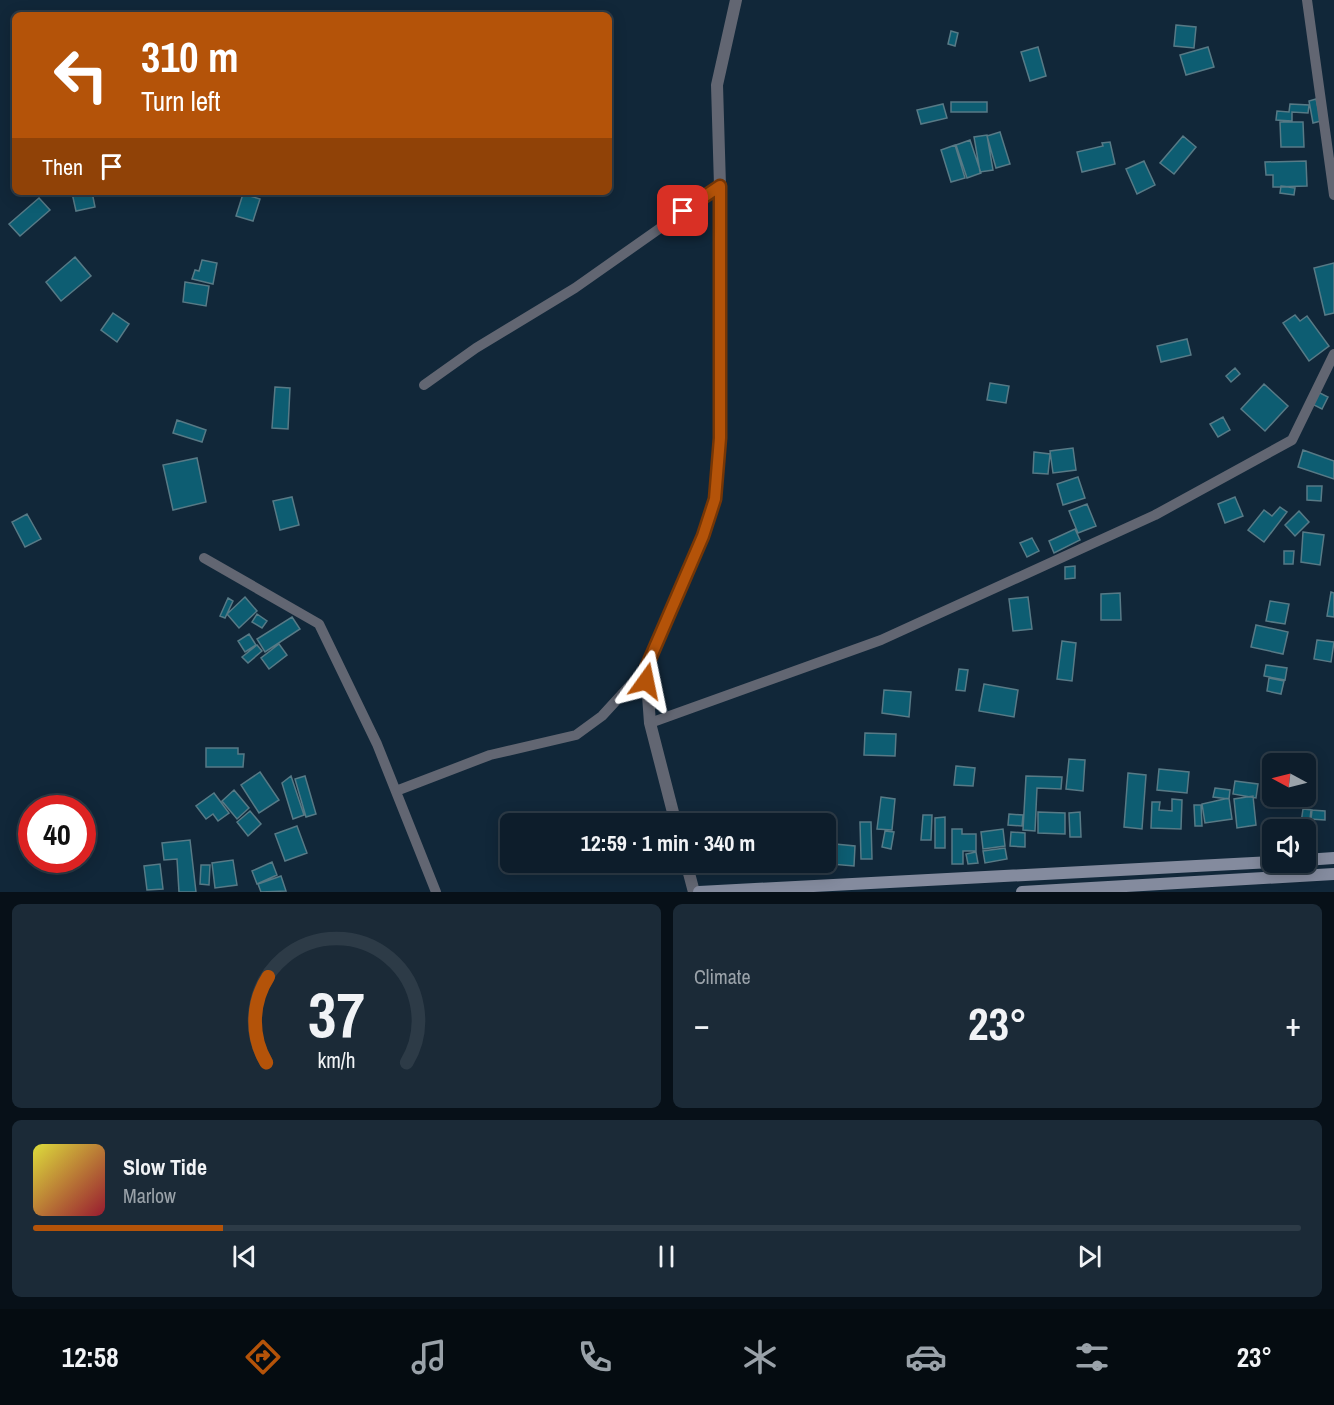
<!DOCTYPE html>
<html lang="en">
<head>
<meta charset="utf-8">
<style>
	body { margin:0; font-family:"Archivo Narrow",sans-serif; background:#1b2a37; color:#f1f3f6; height:100vh; display:flex; flex-direction:column; font-size:22px; white-space:nowrap }
	* { box-sizing:border-box; margin:0 }
	p { font-size:20px; color:#9aa2a9 }
	.icon { flex:none; width:33px; height:33px; fill:none; stroke:currentColor; stroke-width:2; stroke-linecap:round; stroke-linejoin:round }
	.map { position:relative; height:892px; overflow:hidden }
	.details { display:flex; flex-direction:column; gap:12px; padding:12px; background:#071018; flex:1 }
	.details>* { flex:none }
	.banner { position:absolute; left:12px; top:12px; width:600px; height:183px; border-radius:9px; box-shadow:0 3px 15px #0003,0 0 0 2px #2d3b47; background:#b45309; color:#fff; overflow:hidden }
	.needle { width:39px; rotate:277deg }
	.buttons { position:absolute; left:1262px; top:753px; display:grid; gap:12px }
	.buttons a { display:grid; place-items:center; width:54px; height:54px; border-radius:9px; background:#0d1d2b; box-shadow:0 3px 15px #0003,0 0 0 2px #2d3b47; font-size:30px }
	.speed { position:absolute; left:18px; top:795px; display:flex; gap:12px; font-size:30px; font-weight:700; text-align:center }
	.speed>* { display:grid; place-content:center; width:78px; height:78px; border-radius:50%; background:#0d1d2b; box-shadow:0 3px 15px #0003,0 0 0 2px #2d3b47; line-height:1 }
	.speed .limit { border:9px solid #d22; background:#fff; color:#111 }
	.pin { position:absolute; display:grid; place-items:center; width:51px; height:51px; color:#fff; margin:-26px; border-radius:12px; box-shadow:0 3px 9px #0006 }
	.me { position:absolute; width:66px; margin:-33px; rotate:12deg; stroke-linejoin:round; filter:drop-shadow(0 0 4px #0008) }
	.turn { display:flex; align-items:center; gap:21px; height:126px; padding:0 30px; font-size:27px }
	.turn .icon { width:78px; height:78px; stroke-width:2.5 }
	.turn b { display:block; font-size:42px; line-height:51px }
	.then { display:flex; align-items:center; height:57px; padding:0 30px; background:#0003; gap:12px; font-size:22px }
	.big { font-size:45px; font-weight:700; line-height:1.1 }
	.details .tile { flex:1; display:flex; flex-direction:column; justify-content:center; gap:9px; min-width:0; padding:0 21px; border-radius:9px; background:#1b2a37 }
	.details .dial { align-items:center; gap:0 }
	.dial svg { height:156px; overflow:visible; fill:none; stroke:#2d3b47; stroke-width:7; stroke-linecap:round; text-anchor:middle }
	.dial text { fill:#f1f3f6; stroke:none }
	.song { display:flex; align-items:center; gap:18px }
	.cover { width:72px; height:72px; border-radius:9px; background:linear-gradient(135deg,hsl(60 70% 55%),hsl(350 70% 35%)) }
	.played { height:6px; border-radius:3px; background:linear-gradient(90deg,#b45309 15%,#2d3b47 15%) }
	.keys { display:flex; justify-content:space-around; direction:ltr }
	.heat { display:flex; justify-content:space-between; align-items:center; font-size:33px; direction:ltr }
	.details .tiles { flex:1; display:grid; gap:12px; grid-template-columns:1fr 1fr }
	.tile:last-child { grid-column:span 2 }
	.trip { position:absolute; left:500px; top:813px; width:336px; height:60px; border-radius:9px; background:#0d1d2b; box-shadow:0 3px 15px #0003,0 0 0 2px #2d3b47; font-weight:700; line-height:60px; text-align:center }
	.menu { display:flex; height:96px; justify-content:space-around; align-items:center; background:#050c11; color:#9aa2a9 }
	.menu .icon { width:42px; height:42px }
	.menu .on { color:#b45309 }
	.menu b { font-size:27px; color:#f1f3f6 }
	.map>svg:first-child { display:block }
</style>
</head>
<body>
<div class="map">
<svg width="1334" height="892" viewBox="0 0 1334 892">
	<rect width="100%" height="100%" fill="#112739"/>
	<path fill="#0d5d72" stroke="#577a86" stroke-width="1.5" d="M1176 25 1196 27 1194 48 1174 46Z
		M951 31 958 33 955 46 948 44Z
		M1038 47 1046 76 1030 81 1021 52Z
		M1208 47 1214 67 1186 75 1180 55Z
		M1316 99 1321 121 1313 123 1309 101Z
		M951 102H987V112H951Z
		M943 104 947 118 921 124 917 110Z
		M1290 104 1309 105 1308 113 1292 112V121L1276 120 1277 111 1289 112Z
		M1280 122H1303L1304 147H1281Z
		M1000 132 1010 164 996 168 987 136Z
		M987 135 993 170 980 172 974 137Z
		M1183 136 1196 147 1174 174 1160 163Z
		M970 140 981 173 967 178 956 145Z
		M1110 142 1115 164 1082 172 1077 152 1103 146 1102 143Z
		M955 145 965 178 951 182 941 150Z
		M1144 161 1155 185 1137 194 1126 169Z
		M1306 161 1307 186 1273 187V175H1266L1265 162Z
		M1281 186 1295 188 1294 195 1280 193Z
		M92 192 95 207 76 211 72 193Z
		M243 194 260 199 253 221 236 216Z
		M39 198 50 210 20 236 9 224Z
		M75 257 91 276 61 301 46 282Z
		M202 260 217 263 213 284 192 279 195 270 199 271Z
		M1334 263V313L1325 315 1314 268Z
		M185 282 209 286 206 306 183 302Z
		M113 313 129 324 117 342 101 330Z
		M1295 315 1300 321 1307 316 1329 346 1309 361 1283 323Z
		M1187 339 1191 355 1161 362 1157 346Z
		M1235 368 1240 374 1231 382 1226 376Z
		M990 383 1009 386 1006 403 987 400Z
		M1264 384 1288 406 1265 431 1241 409Z
		M275 387 290 388 288 429 272 428Z
		M1318 392 1328 397 1322 409 1312 404Z
		M1223 417 1230 430 1218 437 1210 424Z
		M177 420 206 430 202 442 173 433Z
		M1073 448 1076 470 1053 473 1050 451Z
		M1303 450 1334 461V479L1298 467Z
		M1034 452 1050 454 1048 474 1033 473Z
		M197 458 206 502 173 510 163 465Z
		M1078 477 1085 498 1063 505 1057 484Z
		M1307 486H1322L1321 501 1307 500Z
		M292 497 299 525 280 530 273 501Z
		M1235 497 1243 516 1225 523 1218 504Z
		M1087 504 1096 526 1078 533 1069 511Z
		M1280 507 1287 512 1264 542 1248 530 1264 510 1272 516Z
		M1299 511 1309 522 1295 536 1285 525Z
		M27 514 41 539 25 547 12 522Z
		M1075 529 1080 540 1054 553 1049 541Z
		M1303 532 1324 535 1320 565 1301 562Z
		M1032 538 1039 551 1027 557 1020 543Z
		M1284 551H1294L1293 564H1284Z
		M1075 566V578L1065 579V567Z
		M1331 592 1334 593V617L1327 616Z
		M1120 593 1121 620H1101V594Z
		M245 597 257 611 239 628 227 614Z
		M1028 597 1032 629 1013 631 1009 599Z
		M228 598 233 601 225 618 220 616Z
		M1270 601 1289 604 1285 624 1266 621Z
		M257 614 267 621 262 628 252 622Z
		M292 617 300 629 265 652 257 639Z
		M1256 625 1288 632 1283 654 1251 647Z
		M249 634 256 645 245 652 238 641Z
		M1317 640 1334 642 1331 662 1314 659Z
		M1062 641 1076 643 1072 681 1057 679Z
		M279 644 287 655 269 669 261 658Z
		M257 645 262 651 248 663 242 657Z
		M1266 665 1287 668 1285 680 1264 676Z
		M959 669 968 670 965 691 956 690Z
		M1269 678 1284 681 1281 694 1267 691Z
		M984 684 1018 690 1014 717 979 711Z
		M884 690 911 692 909 717 882 713Z
		M865 733 896 734 895 756 864 755Z
		M206 748H238V754H244L243 767H206Z
		M1069 759 1085 760 1083 791 1066 789Z
		M956 766 975 768 973 786 954 785Z
		M1159 769 1189 772 1187 793 1157 790Z
		M260 772 279 800 259 813 241 785Z
		M1128 773 1146 775 1142 829 1124 827Z
		M291 776 304 815 293 819 282 783Z
		M305 776 316 814 306 817 295 779Z
		M1026 776 1062 777 1061 789 1037 788 1035 831 1023 830Z
		M1235 781 1258 784 1256 798 1233 794Z
		M1262 787H1272V796H1284V801L1261 799Z
		M1215 788 1230 790 1229 799 1213 797Z
		M234 790 249 808 237 819 222 801Z
		M214 793 229 813 218 821 213 814 206 819 196 806Z
		M1253 796 1256 825 1237 828 1234 799Z
		M881 797 895 799 892 830 877 829Z
		M1229 798 1232 819 1205 823 1202 804Z
		M1172 799 1182 800 1181 829 1151 828 1152 802H1160L1159 810 1172 811Z
		M1194 805H1201L1202 826H1195Z
		M1303 809 1312 810 1309 837H1305V830H1300Z
		M1311 810 1325 811V820L1310 819Z
		M250 811 261 824 248 836 237 822Z
		M1038 812 1065 813V834L1038 833Z
		M1080 812 1081 837H1070L1069 813Z
		M1009 814 1023 815 1022 826 1008 825Z
		M923 815H932L931 840H921Z
		M945 817V848H935V818Z
		M860 822H871L872 859H861Z
		M297 826 307 853 285 861 275 834Z
		M952 829H962V834H976V851H963V864H952Z
		M1003 829 1005 846 983 849 981 832Z
		M885 831 894 832 891 849 882 847Z
		M1011 832 1025 833V847L1010 846Z
		M190 840 196 892H179L177 859 164 860 162 843Z
		M825 843 855 846 854 866 819 863 825 862Z
		M1005 848 1007 859 985 863 983 851Z
		M976 852 978 863 968 864 966 854Z
		M233 860 237 885 215 888 212 863Z
		M272 862 277 875 257 884 252 871Z
		M160 864 163 889 147 890 144 866Z
		M201 865H210L209 885 200 884Z
		M281 876 286 891 261 892 258 884Z"/>
	<g fill="none" stroke-linecap="round" stroke-linejoin="round">
		<path stroke="#626672" stroke-width="10" d="M1307 0 1334 195
			M424 385 476 348 575 288 720 186
			M204 558 319 624 377 744 436 892
			M650 723 881 640 1155 515 1292 440 1334 354
			M396 791 490 755 576 735 602 716 646 668"/>
		<path stroke="#626672" stroke-width="12" d="M676 824 650 723 646 668 703 536 715 499 720 438V186L717 85 736 0
			M686 862 694 892"/>
		<path stroke="#848b9e" stroke-width="12" d="M1305 860 1334 858
			M699 892 1272 862
			M1022 892 1334 874"/>
	</g>
	<g fill="none" stroke-linecap="round" stroke-linejoin="round">
		<defs>
			<path id="route" d="M646 681V668L703 536 715 499 720 438V186L683 211"/>
		</defs>
		<use href="#route" stroke="#753606" stroke-width="15"/>
		<use href="#route" stroke="#b45309" stroke-width="10"/>
	</g>
</svg>
<div class="buttons">
<a><svg class="needle" viewBox="-14 -14 28 28"><path d="M0-13l5 13h-10z" fill="#e53935"/><path d="M0 13l5-13h-10z" fill="#9aa2a9"/></svg></a>
<a><svg class="icon" aria-label="sound" viewBox="0 0 24 24"><path d="M4 9h4l5-4v14l-5-4H4zM17 9q2 3 0 6"/></svg></a>
</div>
<div class="speed"><div class="limit">40</div></div>
<div class="pin" style="left:683px;top:211px;background:#d93025"><svg class="icon" aria-label="arrive" viewBox="0 0 24 24"><path d="M6 21V4h12l-3 4 3 4H6"/></svg></div>
<svg class="me" style="left:646px;top:681px" viewBox="-20 -20 40 40"><path d="M0-17L14 15 0 8-14 15z" fill="#b45309" stroke="#fff" stroke-width="4"/></svg>
<div class="trip">12:59 · 1 min · 340 m</div>
<div class="banner">
<div class="turn"><svg class="icon" aria-label="left" viewBox="0 0 24 24"><path d="M17 20v-9H6M10 6l-5 5 5 5"/></svg><div><b>310 m</b>Turn left</div></div>
<div class="then">Then<svg class="icon" aria-label="arrive" viewBox="0 0 24 24"><path d="M6 21V4h12l-3 4 3 4H6"/></svg></div>
</div>
</div>
<section class="details">
<div class="tiles">
<div class="tile dial"><svg viewBox="0 0 100 80">
<path d="M14 69A42 42 0 1 1 86 69"/>
<path d="M14 69A42 42 0 0 1 15 25" stroke="#b45309"/>
<text x="50" y="56" font-size="32" font-weight="700">37</text>
<text x="50" y="72" font-size="11">km/h</text>
</svg></div>
<div class="tile"><p>Climate</p>
<div class="heat"><a>−</a><b class="big">23°</b><a>+</a></div>
</div>
<div class="tile">
<div class="song"><i class="cover"></i><div><b>Slow Tide</b><p>Marlow</p></div></div>
<div class="played"></div>
<div class="keys"><svg class="icon" aria-label="previous" viewBox="0 0 24 24"><path d="M18 5L8 12l10 7zM5 5v14"/></svg><svg class="icon" aria-label="pause" viewBox="0 0 24 24"><path d="M8 5v14M16 5v14"/></svg><svg class="icon" aria-label="next" viewBox="0 0 24 24"><path d="M6 5l10 7-10 7zM19 5v14"/></svg></div>
</div>
</div>
</section>
<nav class="menu">
<b>12:58</b>
<svg class="icon on" aria-label="directions" viewBox="0 0 24 24"><path d="M12 3l9 9-9 9-9-9zM9 14v-3h6M13 9l2 2-2 2"/></svg>
<svg class="icon" aria-label="music" viewBox="0 0 24 24"><path d="M9 18V5l10-2v13"/><circle cx="6" cy="18" r="3"/><circle cx="16" cy="16" r="3"/></svg>
<svg class="icon" aria-label="phone" viewBox="0 0 24 24"><path d="M5 4h4l2 5-3 2q2 4 5 5l2-3 5 2v4C11 20 4 13 5 4z"/></svg>
<svg class="icon" aria-label="climate" viewBox="0 0 24 24"><path d="M12 3v18M4 7l16 10M4 17L20 7"/></svg>
<svg class="icon" aria-label="car" viewBox="0 0 24 24"><path d="M5 17H2v-5l4-1 3-4h7l3 4 3 1v5h-3M9 17h6M6 11h13"/><circle cx="7" cy="17" r="2"/><circle cx="17" cy="17" r="2"/></svg>
<svg class="icon" aria-label="filters" viewBox="0 0 24 24"><path d="M4 7h16M4 17h16"/><circle cx="9" cy="7" r="2"/><circle cx="15" cy="17" r="2"/></svg>
<b>23°</b>
</nav>
</body>
</html>
